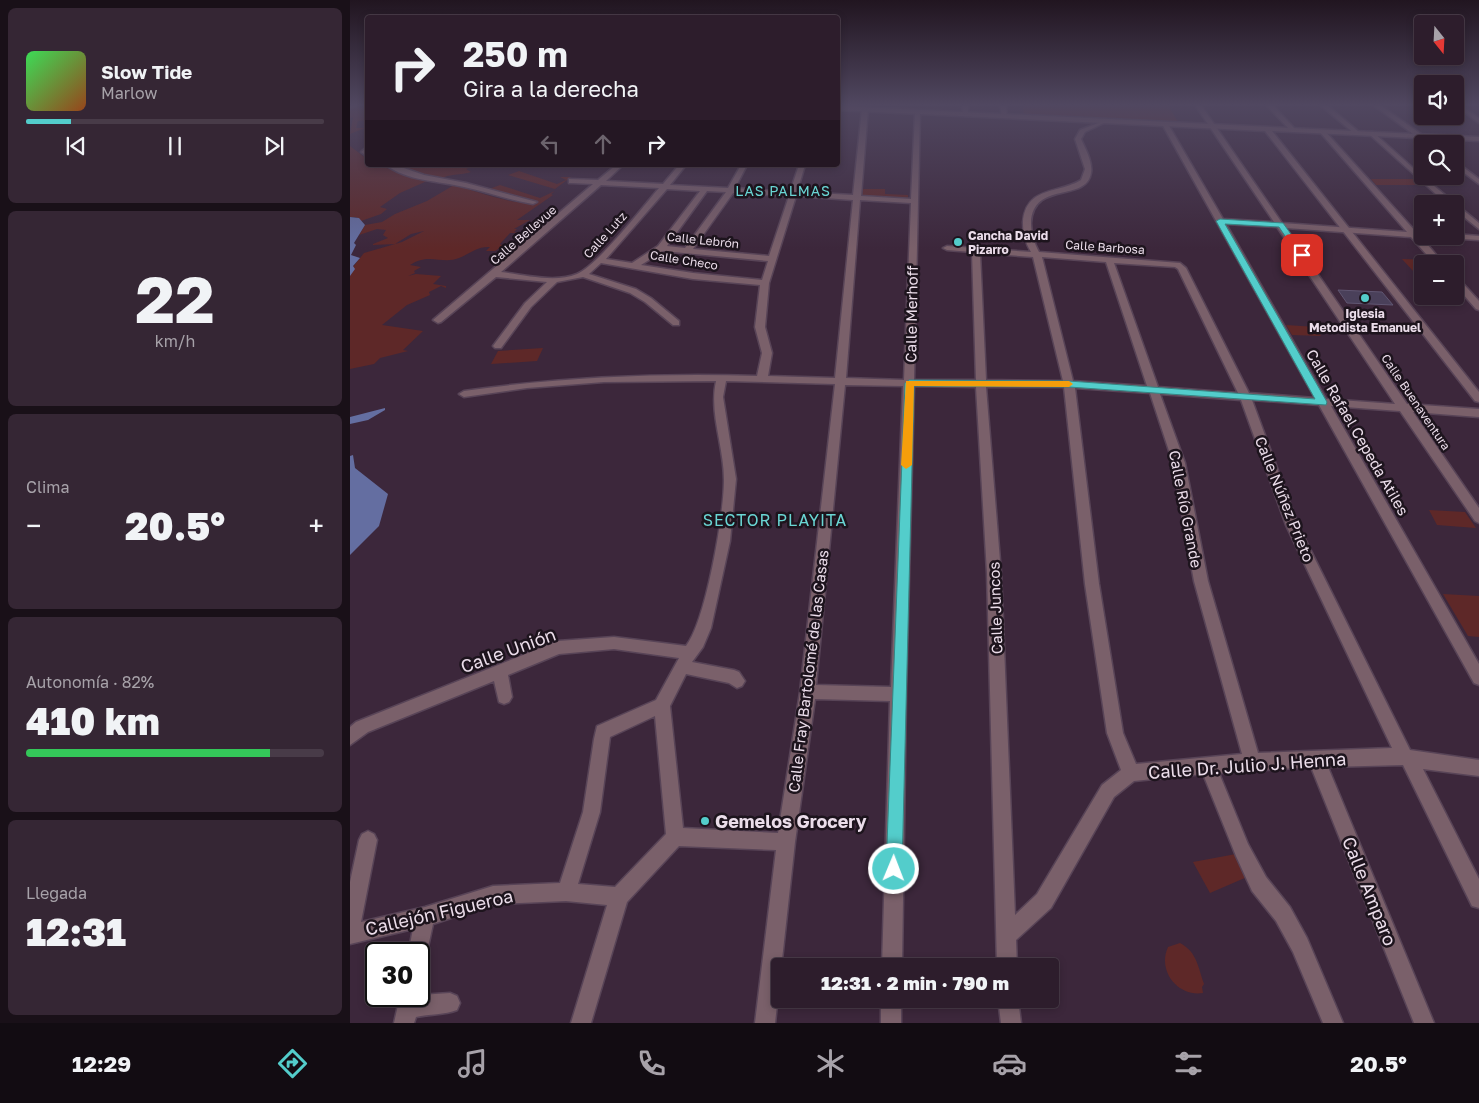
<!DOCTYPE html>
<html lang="es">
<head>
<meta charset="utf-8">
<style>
	body { margin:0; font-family:"Golos Text",sans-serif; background:#352634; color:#f1f3f6; height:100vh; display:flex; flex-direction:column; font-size:19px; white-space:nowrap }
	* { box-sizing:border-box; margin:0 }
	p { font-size:16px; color:#a7a2a9 }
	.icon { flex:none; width:28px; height:28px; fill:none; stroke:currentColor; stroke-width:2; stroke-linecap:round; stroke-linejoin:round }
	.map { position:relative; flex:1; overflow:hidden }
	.sheet { display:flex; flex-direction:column; gap:8px; padding:8px; background:#191018; width:350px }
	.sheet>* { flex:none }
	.hud { position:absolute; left:15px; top:15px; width:475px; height:152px; border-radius:5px; box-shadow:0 2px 8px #0003,0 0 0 1px #483b48; background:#2d1d2c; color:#f1f3f6; overflow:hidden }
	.needle { width:32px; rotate:162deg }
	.buttons { position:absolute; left:1064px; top:15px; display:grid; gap:10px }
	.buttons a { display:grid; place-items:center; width:50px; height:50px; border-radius:5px; background:#2d1d2c; box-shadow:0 2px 8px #0003,0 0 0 1px #483b48; font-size:25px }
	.speed { position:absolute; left:15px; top:942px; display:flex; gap:10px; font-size:25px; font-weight:700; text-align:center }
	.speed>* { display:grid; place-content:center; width:65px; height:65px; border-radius:50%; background:#2d1d2c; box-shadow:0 2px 8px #0003,0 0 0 1px #483b48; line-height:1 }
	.speed .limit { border:2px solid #111; border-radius:8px; background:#fff; color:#111 }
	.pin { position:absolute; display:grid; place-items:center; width:42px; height:42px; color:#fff; margin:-21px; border-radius:10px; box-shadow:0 2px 8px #0006 }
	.me { position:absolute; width:55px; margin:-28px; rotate:1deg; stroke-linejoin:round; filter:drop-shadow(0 0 4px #0008) }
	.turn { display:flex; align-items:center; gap:18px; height:105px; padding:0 15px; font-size:22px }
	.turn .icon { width:65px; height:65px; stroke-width:2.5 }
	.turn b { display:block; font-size:35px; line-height:42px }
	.lanes { display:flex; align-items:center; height:48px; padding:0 15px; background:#0003; justify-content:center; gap:25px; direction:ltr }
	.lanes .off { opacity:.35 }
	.big { font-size:38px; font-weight:800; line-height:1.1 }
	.sheet .card { flex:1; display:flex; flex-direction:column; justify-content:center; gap:8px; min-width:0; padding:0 18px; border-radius:8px; background:#352634 }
	.sheet .dial { align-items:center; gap:0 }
	.dial b { font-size:65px; line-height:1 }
	.song { display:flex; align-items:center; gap:15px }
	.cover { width:60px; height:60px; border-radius:8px; background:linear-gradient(135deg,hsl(130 70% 55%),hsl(20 70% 35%)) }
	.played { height:5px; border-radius:2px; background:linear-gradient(90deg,#53cdcb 15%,#483b48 15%) }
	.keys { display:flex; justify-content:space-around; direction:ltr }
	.heat { display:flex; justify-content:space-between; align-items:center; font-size:28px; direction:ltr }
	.charge { height:8px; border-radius:4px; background:linear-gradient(90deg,#34c759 82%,#483b48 0) }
	.trip { position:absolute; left:421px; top:958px; width:288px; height:50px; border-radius:5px; background:#2d1d2c; box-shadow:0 2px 8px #0003,0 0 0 1px #483b48; font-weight:800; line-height:50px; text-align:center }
	.tab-bar { display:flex; height:80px; justify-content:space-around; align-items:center; background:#120c12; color:#a7a2a9 }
	.tab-bar .icon { width:35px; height:35px }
	.tab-bar .current { color:#53cdcb }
	.tab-bar b { font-size:22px; color:#f1f3f6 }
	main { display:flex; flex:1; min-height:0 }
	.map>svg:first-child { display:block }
</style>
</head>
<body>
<main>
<section class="sheet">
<div class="card">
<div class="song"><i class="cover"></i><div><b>Slow Tide</b><p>Marlow</p></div></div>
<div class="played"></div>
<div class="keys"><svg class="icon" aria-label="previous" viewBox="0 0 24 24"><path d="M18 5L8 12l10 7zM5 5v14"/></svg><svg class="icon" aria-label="pause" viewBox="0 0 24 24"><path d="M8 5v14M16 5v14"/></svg><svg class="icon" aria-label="next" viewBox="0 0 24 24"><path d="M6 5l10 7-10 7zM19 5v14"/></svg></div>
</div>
<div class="card dial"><b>22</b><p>km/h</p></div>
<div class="card"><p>Clima</p>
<div class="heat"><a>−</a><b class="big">20.5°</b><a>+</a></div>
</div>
<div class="card"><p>Autonomía · 82%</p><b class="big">410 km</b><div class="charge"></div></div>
<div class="card"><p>Llegada</p><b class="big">12:31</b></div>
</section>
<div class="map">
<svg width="1129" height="1023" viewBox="0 0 1129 1023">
	<rect width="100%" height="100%" fill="#3c273b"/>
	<path fill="#5e2828" d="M673 105H818L828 122 674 116Z
		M8 106 17 109V113L13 116H17V120L8 121 6 128H15L0 134 3 117 0 118V109Z
		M0 146 17 159 18 165C38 165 56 177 77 181L50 193 30 207 37 209 31 214 11 221 6 217H0Z
		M43 165H109L113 168 128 165 116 169 121 172C113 175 95 174 92 179L67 174Z
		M169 171 207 184 216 180 210 177H221L205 189 158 175Z
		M1021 179H1066L1072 185H1026Z
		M104 185C120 189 173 209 186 201L152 194 139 189 150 185 190 198 205 191 201 194 203 195 167 220H180L164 229H167L164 232 168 233H160L150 244 153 246 145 251H136L140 247C128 246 119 254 109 258 92 265 79 252 60 265L71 267 64 271 65 273 58 276 66 274 91 276 83 284 96 286V288L91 286 79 292 80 295 57 305 32 325 73 331 53 350 58 351 30 358 24 364 0 369V276L3 267 14 253 52 242 74 231 61 234 45 244 23 245V244L38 238 33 235 36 230 27 229 9 235 15 225 32 222 45 214 77 201Z
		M513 189H535V194L558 195V199L512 197Z
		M1052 259 1080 260 1084 264H1072V273L1064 272Z
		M936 325 966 327 971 336 942 335Z
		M193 348 187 361 141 364 148 351Z
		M1079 510 1115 512 1126 528 1087 525Z
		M1093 594 1129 596V637L1118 636Z
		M886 854 897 877 860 893 843 862Z
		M830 943C847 952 848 967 854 984L852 987 853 993C828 997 807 971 818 947Z"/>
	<path fill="#646ea1" d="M0 217 9 218 15 225 4 243 6 245 1 255 10 258 3 266 5 269 0 276Z
		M35 408V410L18 420 0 424V417Z
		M3 455 5 468 38 494 29 526 0 555V456Z"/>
	<path fill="#4a405a" stroke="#605672" d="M988 290 1032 292 1043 305 997 303Z"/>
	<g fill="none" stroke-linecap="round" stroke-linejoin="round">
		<defs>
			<path id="minor" d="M0 105H7L0 109Z
				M612 105H618V116L613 115Z
				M650 105H656L657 118 652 117Z
				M845 105H851L932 223 1057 232 969 131 974 130 1066 232 1072 233V236H1075L1071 237 1094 264H1085L1061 237 936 228 1057 404 1129 409V417L1063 412 1129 508V523L1125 521 1050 411 981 406 1129 664V685L1124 683 969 405 902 400 948 525 1060 750 1129 760V776L1073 769 1129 879V908L1122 906 1053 765 978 767 1084 1023H1064L961 767 869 773 898 844 916 877 940 907 957 938 993 1023H973L943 952 926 921 902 891 886 856 853 774 784 781 764 797 701 908 666 940 667 966H647L637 573 626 387 564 386 556 694 552 966H532L540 701 465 699 445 842 425 1023H405L426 850 329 846 277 902 241 1023H221L257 905 216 901 143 904 83 924 75 961 69 964V954H58L63 929 0 944V882L9 840 12 834 18 831 24 834 27 840 11 922 75 907 143 886 210 883 233 812 244 739 247 726 306 700 329 658 264 649 209 654 158 675 162 697 159 702 154 704 149 702 144 681 18 732 0 745V727L6 722 208 641 264 637 336 646C356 621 374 514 374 480 374 446 359 414 366 381L254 382 177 388 114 397 109 394 114 391C212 377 309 373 407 376L412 353 405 327 410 285 343 279 251 263 239 274 286 289 301 298 329 321V325H323L295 302 280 293 233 277 207 282 181 307 151 348H145L143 346 175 303 197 282 146 277 91 322 88 323 83 320 243 184 222 183H219V179L248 180 266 165H273L256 181 313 184 329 165H336L320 185 378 188 391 165H397L385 188 440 192 449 165H455L447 192 503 195 512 109 515 107 518 109 511 196 561 199 565 112 570 111 564 380H626L622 252 597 250 593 248 597 246 681 252C675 242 673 233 673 222 676 186 708 194 731 180L735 169 725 139 730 130 756 120V122L735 132 731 139C735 148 743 162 741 173 736 203 683 180 681 223 681 233 684 243 689 252L830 263 836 268 899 393 965 398 812 124 815 122 818 124 873 219 924 222ZM251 185 309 188C292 208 248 265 227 274 205 283 175 275 151 272ZM317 189 350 191 308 246 282 263 256 259ZM357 191 376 192 335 248 317 246ZM383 193 439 196 419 256 343 249ZM446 196 503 200 485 378 418 376 422 353 415 327 419 283ZM510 200 561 203 554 380 496 378ZM876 224 927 227 1045 404 976 399ZM313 251 418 261 412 280 343 273 291 265ZM630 253 683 257 713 381 636 380ZM692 257 756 262 797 386 723 381ZM764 263 825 267 828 269 888 393 808 387ZM376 381 485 384 450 692 428 833 333 828 320 706 336 674 379 683 387 688 392 686 395 681 389 672 384 670 342 662 353 647 361 628 380 541 386 479 373 397ZM495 385 553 386 541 687 466 685ZM636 387H714L735 584 757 733 771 770 752 785 687 894 665 915 651 573ZM725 388 800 393 823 463 844 581 892 754 786 764 773 733 749 584ZM810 394 891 400 936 525 1042 748 908 753 858 581 835 463ZM305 716 316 834 265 887 228 884 250 812 260 737Z
				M916 105H923L945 129V131H941Z
				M970 105H977L1009 132V134H1005Z
				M1023 105H1030L1085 144H1077Z
				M1105 105H1110L1129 118V123Z
				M1019 132H1023L1072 176 1129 223V229L1105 210V204H1097L1019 134Z
				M18 146V157L11 152Z
				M1105 161 1129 179V184L1105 166Z
				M36 165H45L74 175 116 183 187 202 183 204C159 200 138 192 114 187 89 181 57 181 36 165Z
				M1105 234 1129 236V240L1094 238 1090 236H1105Z
				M1105 277 1108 278 1129 301V310L1126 309 1105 285Z
				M69 992 70 995 100 993 107 996 110 1003 107 1010C95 1015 79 1014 66 1017L64 1023H44L50 996H69Z
				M531 999H551V1023H531Z
				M648 999H668L671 1023H651Z"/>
			<path id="tertiary" d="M488 106 1129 137V141L922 131 1129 392V402L1125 401 915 131 488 110Z"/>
		</defs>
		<use href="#minor" stroke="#584457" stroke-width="3"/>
		<use href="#tertiary" stroke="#584457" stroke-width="3"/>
		<use href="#minor" fill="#7a606a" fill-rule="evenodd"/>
		<use href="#tertiary" fill="#7a606a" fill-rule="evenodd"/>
	</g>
	<linearGradient id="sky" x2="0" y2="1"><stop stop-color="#211520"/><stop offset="0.42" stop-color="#504760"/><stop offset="1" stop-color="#504760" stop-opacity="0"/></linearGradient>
	<rect width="1129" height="249" fill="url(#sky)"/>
	<path fill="#53cdcb" stroke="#368584" d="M870 219 933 223 956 255 949 257 929 227 875 224 977 402 976 405 719 387 564 386 552 869 550 875 544 877 538 875 536 869 555 383 559 380 719 381 965 399 866 221Z"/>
	<path fill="#f59e0b" d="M556 381H719L723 384 719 387 564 386 562 465 556 469 551 465Z"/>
	<g fill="#53cdcb" stroke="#1d141d" stroke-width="2">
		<circle cx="608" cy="242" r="5"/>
		<circle cx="1015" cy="298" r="5"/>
		<circle cx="355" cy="821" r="5"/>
	</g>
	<g text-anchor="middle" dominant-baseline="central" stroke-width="5" stroke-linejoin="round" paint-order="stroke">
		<g font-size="12" fill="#ebddea" stroke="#1d141d">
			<text transform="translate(173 235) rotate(-41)">Calle Bellevue</text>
			<text transform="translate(255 235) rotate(-48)">Calle Lutz</text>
			<text transform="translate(353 240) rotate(6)">Calle Lebrón</text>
			<text transform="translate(755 247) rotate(4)">Calle Barbosa</text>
			<text transform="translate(334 260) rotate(9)">Calle Checo</text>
			<text transform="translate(1066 402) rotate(56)">Calle Buenaventura</text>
		</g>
		<g font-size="12" font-weight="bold" fill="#ebddea" stroke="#1d141d" text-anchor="start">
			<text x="618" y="235">Cancha David<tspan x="618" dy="14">Pizarro</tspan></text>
			<text x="1015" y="313" text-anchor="middle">Iglesia<tspan x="1015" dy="14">Metodista Emanuel</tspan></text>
		</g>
		<g font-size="14" letter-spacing="1" fill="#6ad6d4" stroke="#1d141d">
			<text x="433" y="190">LAS PALMAS</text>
		</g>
		<g font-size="15" fill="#ebddea" stroke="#1d141d">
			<text transform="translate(561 314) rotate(-89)">Calle Merhoff</text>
			<text transform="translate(1008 432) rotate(60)">Calle Rafael Cepeda Atiles</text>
			<text transform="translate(935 499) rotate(68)">Calle Núñez Prieto</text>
			<text transform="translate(836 509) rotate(79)">Calle Río Grande</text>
			<text transform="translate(645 608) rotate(-92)">Calle Juncos</text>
			<text transform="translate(458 671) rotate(-83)">Calle Fray Bartolomé de las Casas</text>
		</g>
		<g font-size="16" letter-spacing="1" fill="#6ad6d4" stroke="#1d141d">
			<text x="425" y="520">SECTOR PLAYITA</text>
		</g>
		<g font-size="18" fill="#ebddea" stroke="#1d141d">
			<text transform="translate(158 650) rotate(-20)">Calle Unión</text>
			<text transform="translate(897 765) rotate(-4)">Calle Dr. Julio J. Henna</text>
			<text transform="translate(1020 891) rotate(68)">Calle Amparo</text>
			<text transform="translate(89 912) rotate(-13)">Callejón Figueroa</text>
		</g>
		<g font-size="18" font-weight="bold" fill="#ebddea" stroke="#1d141d" text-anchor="start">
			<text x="365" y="821">Gemelos Grocery</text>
		</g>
	</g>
</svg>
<div class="buttons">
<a><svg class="needle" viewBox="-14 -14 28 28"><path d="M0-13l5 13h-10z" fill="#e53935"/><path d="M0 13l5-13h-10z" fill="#a7a2a9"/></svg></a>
<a><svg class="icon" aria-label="sound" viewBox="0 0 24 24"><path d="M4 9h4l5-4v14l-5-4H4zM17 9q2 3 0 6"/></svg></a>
<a><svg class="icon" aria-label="search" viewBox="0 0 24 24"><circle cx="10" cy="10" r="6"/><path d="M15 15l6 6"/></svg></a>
<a>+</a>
<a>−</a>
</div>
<div class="speed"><div class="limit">30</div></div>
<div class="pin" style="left:952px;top:255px;background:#d93025"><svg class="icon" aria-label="arrive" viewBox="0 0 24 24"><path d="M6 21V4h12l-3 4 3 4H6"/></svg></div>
<svg class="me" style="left:544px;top:869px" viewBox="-20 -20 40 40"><circle r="17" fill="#53cdcb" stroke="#fff" stroke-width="3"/><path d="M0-11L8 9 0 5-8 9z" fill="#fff"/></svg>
<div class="trip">12:31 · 2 min · 790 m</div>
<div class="hud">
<div class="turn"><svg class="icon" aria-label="right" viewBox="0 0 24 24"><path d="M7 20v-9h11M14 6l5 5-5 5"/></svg><div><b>250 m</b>Gira a la derecha</div></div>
<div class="lanes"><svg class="icon off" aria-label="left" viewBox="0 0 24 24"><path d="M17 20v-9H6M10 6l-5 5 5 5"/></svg><svg class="icon off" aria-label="ahead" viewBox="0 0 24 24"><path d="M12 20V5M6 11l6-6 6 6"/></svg><svg class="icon" aria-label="right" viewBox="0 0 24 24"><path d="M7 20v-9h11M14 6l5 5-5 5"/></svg></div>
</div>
</div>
</main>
<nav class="tab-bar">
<b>12:29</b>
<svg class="icon current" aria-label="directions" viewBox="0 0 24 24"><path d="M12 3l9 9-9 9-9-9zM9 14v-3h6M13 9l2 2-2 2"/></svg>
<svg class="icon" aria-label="music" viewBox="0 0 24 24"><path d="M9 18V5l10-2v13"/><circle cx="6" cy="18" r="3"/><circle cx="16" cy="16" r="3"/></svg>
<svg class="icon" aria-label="phone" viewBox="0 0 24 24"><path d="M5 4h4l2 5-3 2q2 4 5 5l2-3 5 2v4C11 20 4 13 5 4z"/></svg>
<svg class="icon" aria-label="climate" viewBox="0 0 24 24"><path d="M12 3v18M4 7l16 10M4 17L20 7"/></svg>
<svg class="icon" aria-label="car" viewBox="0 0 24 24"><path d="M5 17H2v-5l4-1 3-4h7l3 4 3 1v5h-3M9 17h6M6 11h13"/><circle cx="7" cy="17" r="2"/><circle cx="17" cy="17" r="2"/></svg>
<svg class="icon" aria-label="filters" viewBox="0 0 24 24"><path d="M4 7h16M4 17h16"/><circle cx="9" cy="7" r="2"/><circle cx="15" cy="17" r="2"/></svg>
<b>20.5°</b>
</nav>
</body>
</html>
